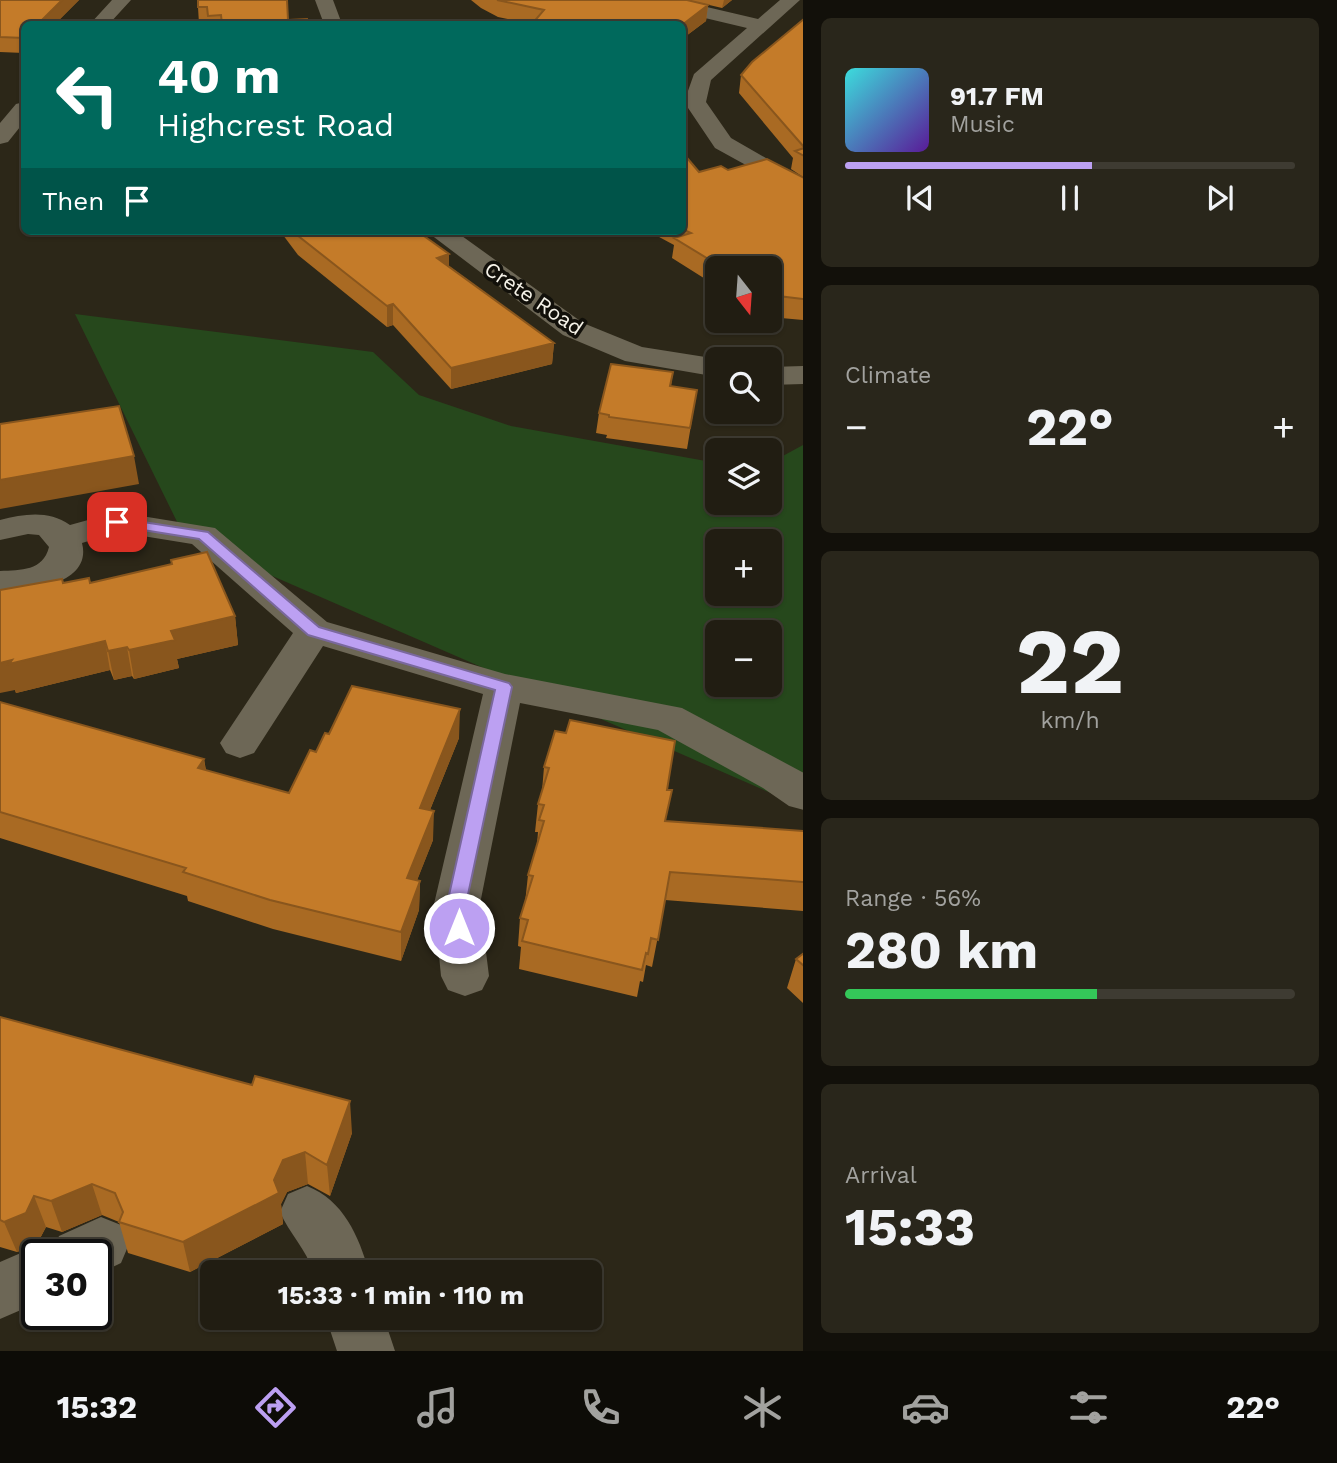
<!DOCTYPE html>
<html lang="en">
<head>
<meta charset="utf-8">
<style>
	body { margin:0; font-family:"Work Sans",sans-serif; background:#29261b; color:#f1f3f6; height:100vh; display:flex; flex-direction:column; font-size:26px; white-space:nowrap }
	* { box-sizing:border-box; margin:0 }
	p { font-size:23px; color:#a2a29f }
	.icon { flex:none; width:38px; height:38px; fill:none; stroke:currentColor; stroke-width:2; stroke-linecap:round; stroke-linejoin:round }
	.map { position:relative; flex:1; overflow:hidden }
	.panel { display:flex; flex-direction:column; gap:18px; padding:18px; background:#12100a; width:534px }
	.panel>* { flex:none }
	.hud { position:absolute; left:21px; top:21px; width:665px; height:214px; border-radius:10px; box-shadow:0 2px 5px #0004,0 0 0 2px #3e3b32; background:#00695c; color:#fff; overflow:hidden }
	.needle { width:46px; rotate:163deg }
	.fabs { position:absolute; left:705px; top:256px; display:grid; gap:14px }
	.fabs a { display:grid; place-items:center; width:77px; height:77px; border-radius:10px; background:#211d12; box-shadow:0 2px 5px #0004,0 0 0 2px #3e3b32; font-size:35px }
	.speed { position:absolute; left:21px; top:1239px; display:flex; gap:14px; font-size:35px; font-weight:700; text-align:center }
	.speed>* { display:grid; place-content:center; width:91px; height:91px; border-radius:50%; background:#211d12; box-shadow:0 2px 5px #0004,0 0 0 2px #3e3b32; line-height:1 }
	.speed .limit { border:4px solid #111; border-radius:10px; background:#fff; color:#111 }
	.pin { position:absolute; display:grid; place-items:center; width:60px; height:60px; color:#fff; margin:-30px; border-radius:14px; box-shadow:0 4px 10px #0006 }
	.me { position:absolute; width:77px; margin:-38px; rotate:0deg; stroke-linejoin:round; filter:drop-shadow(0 0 5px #0008) }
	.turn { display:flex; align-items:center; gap:24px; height:147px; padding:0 21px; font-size:32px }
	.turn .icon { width:91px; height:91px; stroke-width:2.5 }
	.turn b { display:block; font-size:49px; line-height:60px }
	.then { display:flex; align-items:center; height:66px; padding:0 21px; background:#0003; gap:14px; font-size:26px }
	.big { font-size:52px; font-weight:700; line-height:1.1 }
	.panel .card { flex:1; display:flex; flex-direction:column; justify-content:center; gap:10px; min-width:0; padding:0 24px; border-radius:10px; background:#29261b }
	.panel .dial { align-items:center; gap:0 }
	.dial b { font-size:91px; line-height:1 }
	.song { display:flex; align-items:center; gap:21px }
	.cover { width:84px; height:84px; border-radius:10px; background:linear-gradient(135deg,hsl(180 70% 55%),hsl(270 70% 35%)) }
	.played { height:7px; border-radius:4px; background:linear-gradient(90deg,#bca0f2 55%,#3e3b32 55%) }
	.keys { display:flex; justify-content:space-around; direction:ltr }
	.heat { display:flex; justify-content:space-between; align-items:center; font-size:38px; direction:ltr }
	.charge { height:10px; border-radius:5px; background:linear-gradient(90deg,#34c759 56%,#3e3b32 0) }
	.trip { position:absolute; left:200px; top:1260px; width:402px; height:70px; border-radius:10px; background:#211d12; box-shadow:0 2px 5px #0004,0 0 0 2px #3e3b32; font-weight:700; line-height:70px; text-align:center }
	.tabs { display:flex; height:112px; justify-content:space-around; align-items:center; background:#0d0c07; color:#a2a29f }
	.tabs .icon { width:49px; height:49px }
	.tabs .active { color:#bca0f2 }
	.tabs b { font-size:32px; color:#f1f3f6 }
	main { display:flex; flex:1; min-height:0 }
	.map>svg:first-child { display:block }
</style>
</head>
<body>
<main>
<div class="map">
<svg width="804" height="1351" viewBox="0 0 804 1351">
	<rect width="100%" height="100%" fill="#2c2718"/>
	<path fill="#26481c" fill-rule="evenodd" d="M75 314 373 352 419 395 511 426 717 463 718 502H770V463L803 445V807L185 538ZM718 541H770V593H718ZM718 632H770V684H718Z"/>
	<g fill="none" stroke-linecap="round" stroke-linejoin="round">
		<path fill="#6d6756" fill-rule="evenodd" d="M112 0H131L109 24H90Z
			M315 0H333L342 24H324Z
			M644 0H677L758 19 780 0H800L711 80 706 102 731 138 804 180V197L715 148 684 102 694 74 747 28 646 4Z
			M24 102V122L8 142 0 144V123L16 104Z
			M426 231H455L583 323 642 347 718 359V377L625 361 563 335Z
			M804 366V384L770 385V367Z
			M117 512 215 528 327 622 505 674 682 708 804 773V810L789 806 763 788 658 730 520 703 480 904 489 976 482 990 465 996 448 990 441 976 434 904 483 694 323 646 254 753 240 758 226 753 220 743 293 633 192 544 118 532 82 543C93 585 26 592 0 593V571C21 570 43 571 49 547L39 535 28 534 0 540V520C25 514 48 510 70 525Z
			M307 1186C343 1200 359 1236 369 1272H313C307 1250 289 1233 280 1212L288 1194Z
			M101 1217 121 1225 129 1244 121 1263 96 1275V1255H37V1303L0 1319V1262L37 1246 52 1252 59 1236Z
			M326 1318H384L395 1351H337Z"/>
	</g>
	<path fill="#a96a23" d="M0 0H79L55 24H24V53L0 52Z
		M198 0 288 20 308 24H199L198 7Z
		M471 0H687L708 5 706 21 682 39V24H532L498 17 481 8Z
		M688 0H732L722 8Z
		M804 19V320L770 317V268H718V287L672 258 674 245 648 231H682V152L699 172 728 170 803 177 791 169 793 158 739 93 741 75Z
		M280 231H417L449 266 554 343 552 364 451 389 393 325 387 327 298 255Z
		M673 372 671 386 697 390 687 449 606 438 607 435 596 433 599 413Z
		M171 560 235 616 238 645 177 659 179 668 134 679 132 676 114 680 110 670 16 693 15 690 63 583H90L172 564Z
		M0 702 204 759 206 770 289 793 316 752 459 738 430 810 433 840 417 880 420 881 419 910 401 961 273 929 188 901 187 896 0 838Z
		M544 767 667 790 666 821 804 882V911L665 900 652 967 646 965 643 982 640 981 637 997 519 969 521 947 518 946 520 918 525 903 528 875 537 844 538 832H535L538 804 542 791Z
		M804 953V1004L787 988 796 959Z
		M0 1017 352 1133 330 1196 308 1184 287 1192 281 1204 283 1224 190 1272 128 1253 119 1222 102 1215 62 1232 46 1227 37 1244 17 1252 0 1247Z"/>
	<path fill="#89561d" d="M62 0H79L55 24H38Z
		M724 0H732L722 8Z
		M708 5 706 21 682 39V25Z
		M449 254V274L437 258Z
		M393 304V325L387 327V306Z
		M554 343 552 364 451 389V368Z
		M134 456 139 484 0 509V480Z
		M235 616 238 645 177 659 179 668 134 679 129 650 171 631Z
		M105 641 110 670 16 693 15 690 0 693V663Z
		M127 647 132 676 114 680 108 651Z
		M460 709 459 738 419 837 420 808Z
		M204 759 208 788 198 768Z
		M434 811 433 840 407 906V878Z
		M420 881 419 910 401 961V932Z
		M350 1101 352 1133 330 1196 327 1165Z
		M305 1152 308 1184 287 1192 281 1204 283 1224 190 1272 183 1242 274 1180 283 1160Z
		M92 1184 102 1215 62 1232 51 1201Z
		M34 1196 46 1227 37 1244 17 1252 4 1222Z"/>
	<path fill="#c47b29" stroke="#89561d" stroke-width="2" d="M0 0H62L38 24H24V38L0 37Z
		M198 0H287L288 20 307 19 308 24H222L221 15 208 16 207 7H198Z
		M497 0H687L708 5 682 25 532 24 544 10Z
		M804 19V147L741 75 752 62Z
		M804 148V156L795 151Z
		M682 152 699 172 721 166 728 170 767 159 804 178V299L770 295V268H723L674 238 691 233 682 229Z
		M294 231H417L449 254 437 258 554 343 451 368 393 304 387 306 297 235Z
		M611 364 673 372 670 386 697 390 690 428 609 417V415L599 413Z
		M119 406 134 456 0 480V424Z
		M207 552 235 616 171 631 175 640 129 650 127 647 108 651 105 641 9 664 12 660 0 663V590L62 579 63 583 89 578 90 583 172 564 171 560Z
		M352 686 460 709 420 808 434 811 407 878 420 881 401 932 270 900 183 872 186 868 0 812V702L204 759 198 768 289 793 310 750 316 752 325 733 329 734Z
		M570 720 675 741 667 790H672L665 821 804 831V882L670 872 658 940 651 938 648 954 646 953 642 970 522 941 528 920 520 918 533 876 528 875 544 821 539 820 544 805 538 804 549 768 544 767 555 731 566 733Z
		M804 953V966L796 959Z
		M0 1017 252 1085 255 1076 350 1101 327 1165 305 1152 283 1160 274 1180 279 1193 183 1242 119 1222 123 1212 115 1193 92 1184 51 1201 34 1196 26 1213 4 1222 0 1220Z"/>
	<path fill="#bca0f2" stroke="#7a689d" stroke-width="2" d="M117 518 208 532 319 627 509 683 512 687 466 904 469 928 466 933H453L447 904 495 690 308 635 199 539 112 525 110 522Z"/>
	<g text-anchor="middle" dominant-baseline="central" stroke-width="7" stroke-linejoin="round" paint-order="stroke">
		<g font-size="21" fill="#f6f3e9" stroke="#12100a">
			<text transform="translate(534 298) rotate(34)">Crete Road</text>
		</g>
	</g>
</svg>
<div class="fabs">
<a><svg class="needle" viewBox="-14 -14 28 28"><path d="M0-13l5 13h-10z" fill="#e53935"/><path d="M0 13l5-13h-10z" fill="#a2a29f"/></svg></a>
<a><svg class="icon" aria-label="search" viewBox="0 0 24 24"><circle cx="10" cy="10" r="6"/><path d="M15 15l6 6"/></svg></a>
<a><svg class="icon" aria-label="layers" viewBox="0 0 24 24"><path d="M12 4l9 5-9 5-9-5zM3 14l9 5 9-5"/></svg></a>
<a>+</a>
<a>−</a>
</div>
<div class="speed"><div class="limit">30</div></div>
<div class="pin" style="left:117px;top:522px;background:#d93025"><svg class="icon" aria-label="arrive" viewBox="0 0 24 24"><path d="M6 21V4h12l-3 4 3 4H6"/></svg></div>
<svg class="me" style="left:459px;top:928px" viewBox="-20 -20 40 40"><circle r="17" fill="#bca0f2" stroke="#fff" stroke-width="3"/><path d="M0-11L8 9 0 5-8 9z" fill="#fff"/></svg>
<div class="trip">15:33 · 1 min · 110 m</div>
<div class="hud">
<div class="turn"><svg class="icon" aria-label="left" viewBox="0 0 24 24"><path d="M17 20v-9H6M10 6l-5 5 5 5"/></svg><div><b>40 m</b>Highcrest Road</div></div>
<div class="then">Then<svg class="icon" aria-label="arrive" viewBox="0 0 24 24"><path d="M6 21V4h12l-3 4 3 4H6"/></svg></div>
</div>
</div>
<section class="panel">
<div class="card">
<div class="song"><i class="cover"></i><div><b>91.7 FM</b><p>Music</p></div></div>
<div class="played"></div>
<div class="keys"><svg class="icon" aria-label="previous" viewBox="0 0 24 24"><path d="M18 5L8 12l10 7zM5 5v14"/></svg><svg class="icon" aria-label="pause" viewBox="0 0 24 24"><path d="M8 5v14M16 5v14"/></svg><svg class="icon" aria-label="next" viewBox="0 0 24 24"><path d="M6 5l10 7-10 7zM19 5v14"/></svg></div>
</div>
<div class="card"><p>Climate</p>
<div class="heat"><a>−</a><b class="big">22°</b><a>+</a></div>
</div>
<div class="card dial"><b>22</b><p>km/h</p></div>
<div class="card"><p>Range · 56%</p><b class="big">280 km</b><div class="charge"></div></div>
<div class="card"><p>Arrival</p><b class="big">15:33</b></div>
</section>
</main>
<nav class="tabs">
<b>15:32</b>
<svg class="icon active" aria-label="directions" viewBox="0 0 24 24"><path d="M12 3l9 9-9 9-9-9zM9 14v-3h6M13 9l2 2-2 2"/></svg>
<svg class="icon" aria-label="music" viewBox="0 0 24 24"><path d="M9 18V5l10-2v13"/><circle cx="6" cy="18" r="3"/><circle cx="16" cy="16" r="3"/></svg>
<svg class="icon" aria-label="phone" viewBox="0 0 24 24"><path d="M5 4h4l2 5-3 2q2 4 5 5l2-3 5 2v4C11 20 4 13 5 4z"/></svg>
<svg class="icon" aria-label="climate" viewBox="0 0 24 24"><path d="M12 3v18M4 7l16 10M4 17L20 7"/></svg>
<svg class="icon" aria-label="car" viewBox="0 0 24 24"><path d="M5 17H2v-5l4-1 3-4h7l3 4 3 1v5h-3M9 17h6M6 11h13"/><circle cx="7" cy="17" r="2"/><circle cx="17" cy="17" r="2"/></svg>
<svg class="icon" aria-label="filters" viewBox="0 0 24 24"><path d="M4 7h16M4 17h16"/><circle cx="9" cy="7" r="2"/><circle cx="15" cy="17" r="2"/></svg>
<b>22°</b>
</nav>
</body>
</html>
